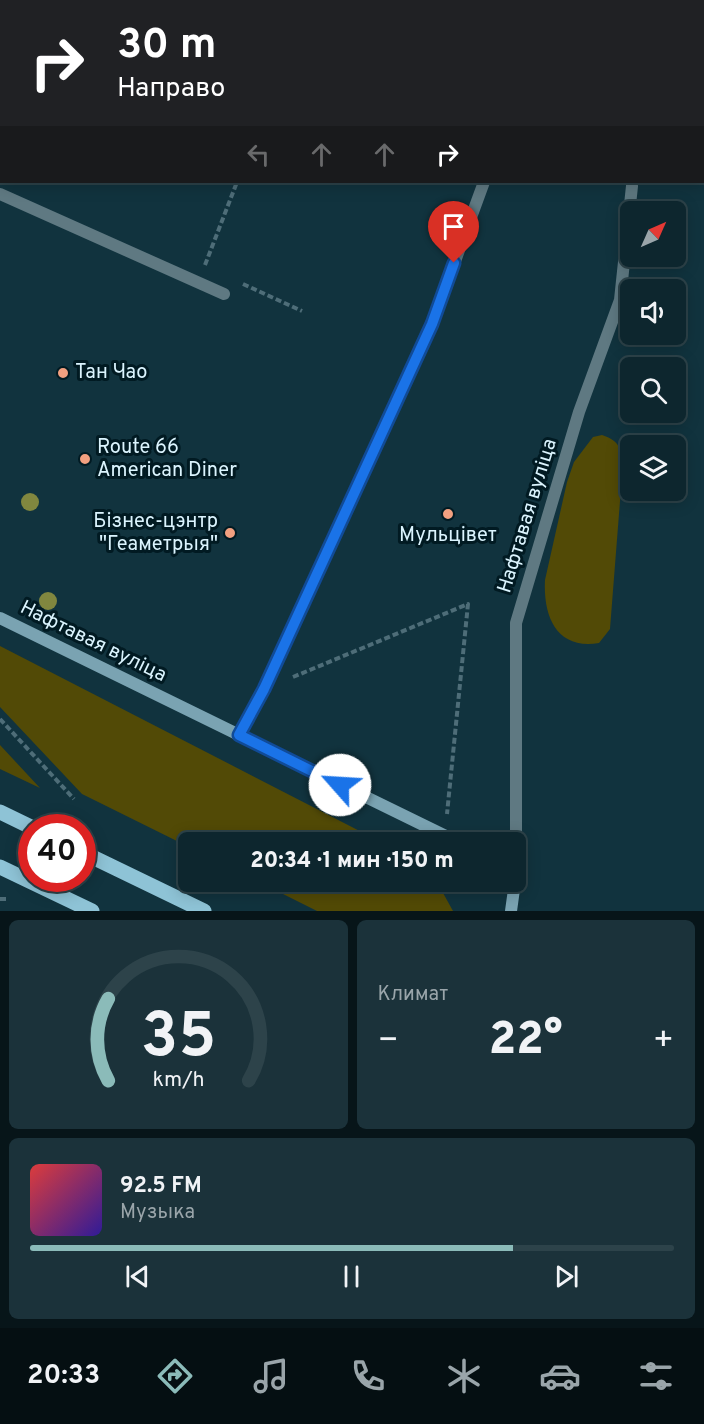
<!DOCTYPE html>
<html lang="ru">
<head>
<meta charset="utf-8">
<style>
	body { margin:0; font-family:Overpass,sans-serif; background:#1b323a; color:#f1f3f6; height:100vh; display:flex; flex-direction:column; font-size:22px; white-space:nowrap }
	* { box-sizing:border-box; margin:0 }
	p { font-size:20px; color:#9aa5aa }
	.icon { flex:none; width:33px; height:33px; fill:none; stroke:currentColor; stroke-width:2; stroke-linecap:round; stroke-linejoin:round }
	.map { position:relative; height:911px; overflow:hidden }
	.side { display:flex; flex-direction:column; gap:9px; padding:9px; background:#071519; flex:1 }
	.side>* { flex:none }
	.hud { position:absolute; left:0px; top:0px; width:705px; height:183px; box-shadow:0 3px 15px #0003,0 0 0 2px #2d434a; background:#202124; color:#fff; overflow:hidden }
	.needle { width:39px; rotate:45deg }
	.buttons { position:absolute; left:620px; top:201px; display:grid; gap:12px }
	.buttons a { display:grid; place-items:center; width:66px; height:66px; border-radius:9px; background:#0d262e; box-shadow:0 3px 15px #0003,0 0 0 2px #2d434a; font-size:30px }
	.speed { position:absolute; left:18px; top:814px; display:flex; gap:12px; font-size:30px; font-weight:700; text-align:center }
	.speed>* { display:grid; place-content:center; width:78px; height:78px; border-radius:50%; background:#0d262e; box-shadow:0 3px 15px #0003,0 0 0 2px #2d434a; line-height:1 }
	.speed .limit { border:9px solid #d22; background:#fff; color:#111 }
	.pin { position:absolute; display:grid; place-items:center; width:51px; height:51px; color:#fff; margin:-62px -26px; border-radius:50% 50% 50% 0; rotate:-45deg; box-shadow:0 0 6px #0007 }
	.pin .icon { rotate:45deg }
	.me { position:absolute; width:66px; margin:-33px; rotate:296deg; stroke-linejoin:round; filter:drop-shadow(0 0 4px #0008) }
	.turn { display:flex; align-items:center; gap:21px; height:126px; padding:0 18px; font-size:27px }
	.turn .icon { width:78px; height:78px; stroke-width:2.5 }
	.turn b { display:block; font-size:42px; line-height:51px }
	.lanes { display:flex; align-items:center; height:57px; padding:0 18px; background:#0003; justify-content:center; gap:30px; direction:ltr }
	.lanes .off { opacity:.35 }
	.big { font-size:45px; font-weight:800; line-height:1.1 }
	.side .card { flex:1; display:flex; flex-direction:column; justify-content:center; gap:9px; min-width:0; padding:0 21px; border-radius:9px; background:#1b323a }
	.side .dial { align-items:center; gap:0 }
	.dial svg { height:156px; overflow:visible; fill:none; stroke:#2d434a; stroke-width:7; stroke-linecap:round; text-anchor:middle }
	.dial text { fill:#f1f3f6; stroke:none }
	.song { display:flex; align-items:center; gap:18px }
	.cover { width:72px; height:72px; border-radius:9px; background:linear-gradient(135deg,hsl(0 70% 55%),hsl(250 70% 35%)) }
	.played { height:6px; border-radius:3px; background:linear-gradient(90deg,#8bbbb9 75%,#2d434a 75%) }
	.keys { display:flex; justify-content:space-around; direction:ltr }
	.heat { display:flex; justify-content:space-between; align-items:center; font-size:33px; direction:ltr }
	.side .tiles { flex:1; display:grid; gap:9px; grid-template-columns:1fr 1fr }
	.card:last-child { grid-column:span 2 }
	.trip { position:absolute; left:178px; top:832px; width:348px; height:60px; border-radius:9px; background:#0d262e; box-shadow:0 3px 15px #0003,0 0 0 2px #2d434a; font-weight:800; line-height:60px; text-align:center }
	.tabs { display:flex; height:96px; justify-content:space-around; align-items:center; background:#050f12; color:#9aa5aa }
	.tabs .icon { width:42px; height:42px }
	.tabs .current { color:#8bbbb9 }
	.tabs b { font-size:27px; color:#f1f3f6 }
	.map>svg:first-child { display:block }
</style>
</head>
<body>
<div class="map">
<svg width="704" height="911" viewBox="0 0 704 911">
	<rect width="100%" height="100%" fill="#11333e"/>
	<path fill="#524a06" d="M602 435C617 440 622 447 623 463L610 629 599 643C557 650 543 617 545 580L567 482 574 462 593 437Z
		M0 646 383 843H189V847L82 794 0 707Z
		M0 745 40 788 0 769Z
		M259 882H437L453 911H317Z"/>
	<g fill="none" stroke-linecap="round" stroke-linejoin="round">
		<path stroke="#4e6d78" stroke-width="4" stroke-dasharray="6 3" stroke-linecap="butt" d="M103 0 108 2
			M304 0 305 2
			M66 2 67 0
			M74 2 75 0
			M241 2V0
			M0 154 2 151
			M205 265 237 182
			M243 284 302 311
			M293 677 468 604 447 814
			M0 719 74 799
			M0 899H7"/>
		<path stroke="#5f7982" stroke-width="12" d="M500 2V0
			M0 194 224 294
			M239 735 264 689 432 324 484 182"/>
		<path stroke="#5f7982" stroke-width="12" d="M516 865V623L579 412 620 300 632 186"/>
		<path stroke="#7aa3b2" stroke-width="12" d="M17 2V0
			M0 43 2 40
			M0 618 460 843
			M516 865V869
			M511 911 515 882"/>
		<path stroke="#8ec3d6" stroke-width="15" d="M0 812 33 828
			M82 852 204 911
			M0 867 92 911"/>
	</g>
	<g fill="#81873f">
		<circle cx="30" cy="502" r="9"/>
		<circle cx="48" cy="601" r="9"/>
	</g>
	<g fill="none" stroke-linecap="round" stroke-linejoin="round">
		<defs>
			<path id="route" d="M340 785 239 735 264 689 432 324 454 263"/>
		</defs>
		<use href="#route" stroke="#114b97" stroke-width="15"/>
		<use href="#route" stroke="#1a73e8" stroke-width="10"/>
	</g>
	<g fill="#f2a080" stroke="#011a22" stroke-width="2">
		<circle cx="63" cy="373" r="6"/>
		<circle cx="85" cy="459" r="6"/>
		<circle cx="448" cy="514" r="6"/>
		<circle cx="230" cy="533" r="6"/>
	</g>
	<g text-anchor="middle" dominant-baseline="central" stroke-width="6" stroke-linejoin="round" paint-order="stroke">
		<g font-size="20" fill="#dbf4fe" stroke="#011a22" text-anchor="start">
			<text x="75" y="373">Тан Чао</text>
			<text x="97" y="448">Route 66<tspan x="97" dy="23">American Diner</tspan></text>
			<text x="218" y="522" text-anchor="end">Бізнес-цэнтр<tspan x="218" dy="23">"Геаметрыя"</tspan></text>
			<text x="448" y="536" text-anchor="middle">Мульцівет</text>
		</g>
		<g font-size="20" fill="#dbf4fe" stroke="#011a22">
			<text transform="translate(528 516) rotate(-73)">Нафтавая вуліца</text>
			<text transform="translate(93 642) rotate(26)">Нафтавая вуліца</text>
		</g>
	</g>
</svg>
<div class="buttons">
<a><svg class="needle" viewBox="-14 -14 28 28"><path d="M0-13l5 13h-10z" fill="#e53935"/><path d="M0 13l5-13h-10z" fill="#9aa5aa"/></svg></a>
<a><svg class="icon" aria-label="sound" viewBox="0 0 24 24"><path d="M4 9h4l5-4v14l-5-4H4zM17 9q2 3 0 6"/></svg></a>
<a><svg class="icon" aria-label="search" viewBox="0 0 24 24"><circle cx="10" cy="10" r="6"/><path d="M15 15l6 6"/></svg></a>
<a><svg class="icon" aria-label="layers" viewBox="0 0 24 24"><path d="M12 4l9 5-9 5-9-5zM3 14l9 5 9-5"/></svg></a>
</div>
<div class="speed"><div class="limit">40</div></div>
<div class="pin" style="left:454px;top:263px;background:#d93025"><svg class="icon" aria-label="arrive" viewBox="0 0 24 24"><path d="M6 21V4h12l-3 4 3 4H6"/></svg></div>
<svg class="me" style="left:340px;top:785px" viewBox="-20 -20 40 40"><circle r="19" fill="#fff"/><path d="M0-13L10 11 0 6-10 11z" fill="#1a73e8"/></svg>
<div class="trip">20:34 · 1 мин · 150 m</div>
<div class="hud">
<div class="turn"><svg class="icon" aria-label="right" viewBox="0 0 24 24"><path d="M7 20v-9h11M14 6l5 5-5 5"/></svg><div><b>30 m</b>Направо</div></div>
<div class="lanes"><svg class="icon off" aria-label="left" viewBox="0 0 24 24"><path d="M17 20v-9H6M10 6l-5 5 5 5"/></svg><svg class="icon off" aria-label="ahead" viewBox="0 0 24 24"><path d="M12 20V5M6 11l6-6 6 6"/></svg><svg class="icon off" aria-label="ahead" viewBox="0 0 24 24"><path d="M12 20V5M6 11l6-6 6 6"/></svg><svg class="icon" aria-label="right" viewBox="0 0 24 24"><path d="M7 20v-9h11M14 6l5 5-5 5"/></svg></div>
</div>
</div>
<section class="side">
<div class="tiles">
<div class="card dial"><svg viewBox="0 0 100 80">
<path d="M14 69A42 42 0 1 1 86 69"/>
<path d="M14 69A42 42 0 0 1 14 27" stroke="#8bbbb9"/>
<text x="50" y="56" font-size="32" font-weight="700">35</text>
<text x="50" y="72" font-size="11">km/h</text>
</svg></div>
<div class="card"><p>Климат</p>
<div class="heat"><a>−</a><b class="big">22°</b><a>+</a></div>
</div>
<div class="card">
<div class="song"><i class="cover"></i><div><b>92.5 FM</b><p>Музыка</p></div></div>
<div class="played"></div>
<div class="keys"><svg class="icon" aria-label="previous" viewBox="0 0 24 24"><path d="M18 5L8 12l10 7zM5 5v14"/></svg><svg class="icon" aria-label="pause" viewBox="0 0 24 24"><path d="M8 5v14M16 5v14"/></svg><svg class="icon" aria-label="next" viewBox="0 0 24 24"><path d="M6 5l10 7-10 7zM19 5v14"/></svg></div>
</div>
</div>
</section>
<nav class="tabs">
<b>20:33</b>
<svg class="icon current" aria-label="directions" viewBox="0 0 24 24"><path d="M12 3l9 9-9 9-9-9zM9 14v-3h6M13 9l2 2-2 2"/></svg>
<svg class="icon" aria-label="music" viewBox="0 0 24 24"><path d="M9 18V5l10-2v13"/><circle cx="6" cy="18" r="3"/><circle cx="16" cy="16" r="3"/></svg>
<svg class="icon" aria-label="phone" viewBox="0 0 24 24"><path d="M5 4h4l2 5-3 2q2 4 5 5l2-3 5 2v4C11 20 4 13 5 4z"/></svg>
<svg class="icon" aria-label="climate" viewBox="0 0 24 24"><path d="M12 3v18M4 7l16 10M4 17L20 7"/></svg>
<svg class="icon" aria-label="car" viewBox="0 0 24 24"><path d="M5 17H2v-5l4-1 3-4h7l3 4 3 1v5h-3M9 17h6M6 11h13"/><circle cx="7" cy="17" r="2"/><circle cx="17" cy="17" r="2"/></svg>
<svg class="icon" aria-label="filters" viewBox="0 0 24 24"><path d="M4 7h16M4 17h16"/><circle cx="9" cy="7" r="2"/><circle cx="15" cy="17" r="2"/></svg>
</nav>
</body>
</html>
